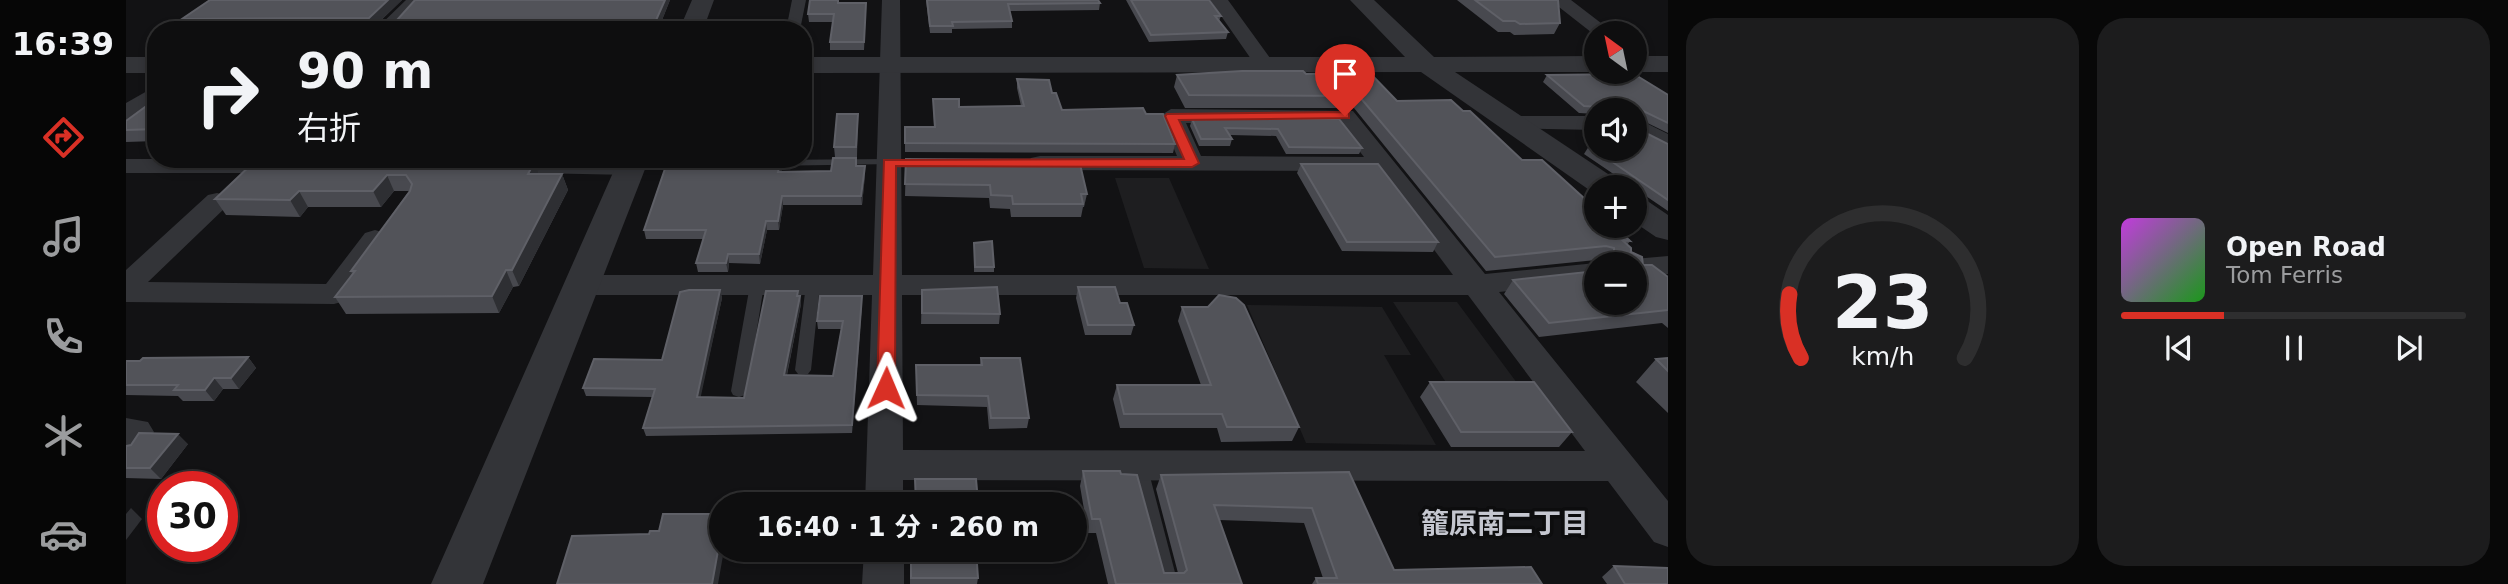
<!DOCTYPE html>
<html lang="ja">
<head>
<meta charset="utf-8">
<style>
	body { margin:0; font-family:"DejaVu Sans","Noto Sans JP",sans-serif; background:#1c1c1d; color:#f1f3f6; height:100vh; display:flex; flex-direction:column; font-size:26px; white-space:nowrap }
	* { box-sizing:border-box; margin:0 }
	p { font-size:23px; color:#9b9c9e }
	.icon { flex:none; width:38px; height:38px; fill:none; stroke:currentColor; stroke-width:2; stroke-linecap:round; stroke-linejoin:round }
	.map { position:relative; flex:1; overflow:hidden }
	.sheet { display:flex; flex-direction:column; gap:18px; padding:18px; background:#080808; width:840px }
	.sheet>* { flex:none }
	.banner { position:absolute; left:21px; top:21px; width:665px; height:147px; border-radius:28px; box-shadow:0 4px 10px #0003,0 0 0 2px #2e2e2f; background:#0e0e0f; color:#f1f3f6; overflow:hidden }
	.needle { width:46px; rotate:327deg }
	.buttons { position:absolute; left:1458px; top:21px; display:grid; gap:14px }
	.buttons a { display:grid; place-items:center; width:63px; height:63px; border-radius:50%; background:#0e0e0f; box-shadow:0 4px 10px #0003,0 0 0 2px #2e2e2f; font-size:35px }
	.speed { position:absolute; left:21px; top:471px; display:flex; gap:14px; font-size:35px; font-weight:700; text-align:center }
	.speed>* { display:grid; place-content:center; width:91px; height:91px; border-radius:50%; background:#0e0e0f; box-shadow:0 4px 10px #0003,0 0 0 2px #2e2e2f; line-height:1 }
	.speed .limit { border:10px solid #d22; background:#fff; color:#111 }
	.pin { position:absolute; display:grid; place-items:center; width:60px; height:60px; color:#fff; margin:-72px -30px; border-radius:50% 50% 50% 0; rotate:-45deg; box-shadow:0 0 7px #0007 }
	.pin .icon { rotate:45deg }
	.me { position:absolute; width:77px; margin:-38px; rotate:1deg; stroke-linejoin:round; filter:drop-shadow(0 0 5px #0008) }
	.turn { display:flex; align-items:center; gap:24px; height:147px; padding:0 35px; font-size:32px }
	.turn .icon { width:91px; height:91px; stroke-width:2.5 }
	.turn b { display:block; font-size:49px; line-height:60px }
	.sheet .card { flex:1; display:flex; flex-direction:column; justify-content:center; gap:10px; min-width:0; padding:0 24px; border-radius:28px; background:#1c1c1d }
	.sheet .dial { align-items:center; gap:0 }
	.dial svg { height:182px; overflow:visible; fill:none; stroke:#2e2e2f; stroke-width:7; stroke-linecap:round; text-anchor:middle }
	.dial text { fill:#f1f3f6; stroke:none }
	.song { display:flex; align-items:center; gap:21px }
	.cover { width:84px; height:84px; border-radius:10px; background:linear-gradient(135deg,hsl(290 70% 55%),hsl(120 70% 35%)) }
	.played { height:7px; border-radius:4px; background:linear-gradient(90deg,#d93025 30%,#2e2e2f 30%) }
	.keys { display:flex; justify-content:space-around; direction:ltr }
	.sheet .tiles { flex:1; display:grid; gap:18px; grid-template-columns:repeat(2,1fr) }
	.trip { position:absolute; left:583px; top:492px; width:378px; height:70px; border-radius:35px; background:#0e0e0f; box-shadow:0 4px 10px #0003,0 0 0 2px #2e2e2f; font-weight:700; line-height:70px; text-align:center }
	main { display:flex; flex:1; min-height:0 }
	.tabs { display:flex; flex-direction:column; width:126px; justify-content:space-around; align-items:center; background:#060606; color:#9b9c9e }
	.tabs .icon { width:49px; height:49px }
	.tabs .selected { color:#d93025 }
	.tabs b { font-size:32px; color:#f1f3f6 }
	.map>svg:first-child { display:block }
</style>
</head>
<body>
<main>
<nav class="tabs">
<b>16:39</b>
<svg class="icon selected" aria-label="directions" viewBox="0 0 24 24"><path d="M12 3l9 9-9 9-9-9zM9 14v-3h6M13 9l2 2-2 2"/></svg>
<svg class="icon" aria-label="music" viewBox="0 0 24 24"><path d="M9 18V5l10-2v13"/><circle cx="6" cy="18" r="3"/><circle cx="16" cy="16" r="3"/></svg>
<svg class="icon" aria-label="phone" viewBox="0 0 24 24"><path d="M5 4h4l2 5-3 2q2 4 5 5l2-3 5 2v4C11 20 4 13 5 4z"/></svg>
<svg class="icon" aria-label="climate" viewBox="0 0 24 24"><path d="M12 3v18M4 7l16 10M4 17L20 7"/></svg>
<svg class="icon" aria-label="car" viewBox="0 0 24 24"><path d="M5 17H2v-5l4-1 3-4h7l3 4 3 1v5h-3M9 17h6M6 11h13"/><circle cx="7" cy="17" r="2"/><circle cx="17" cy="17" r="2"/></svg>
</nav>
<div class="map">
<svg width="1542" height="584" viewBox="0 0 1542 584">
	<rect width="100%" height="100%" fill="#121214"/>
	<path fill="#1e1e20" d="M989 178H1043L1083 269 1018 268Z
		M1267 302H1331L1394 387H1323Z
		M1121 305 1256 307 1285 355H1258L1310 445 1180 443Z"/>
	<g fill="none" stroke-linecap="round" stroke-linejoin="round">
		<path fill="#333438" fill-rule="evenodd" d="M763 159 767 160V164L638 166 632 163 638 160Z
			M525 160H559L565 163 559 166H525L505 172 499 168 501 166Z
			M631 280 638 285 621 391 619 395 613 397 607 395 605 391 624 285Z
			M687 280 694 285 685 370 682 374H672L669 370 680 285Z
			M1012 458 1018 460 1021 465 1052 584H1032L1003 465 1006 460Z"/>
		<path fill="#333438" fill-rule="evenodd" d="M666 0H680L674 30H660Z"/>
		<path fill="#333438" fill-rule="evenodd" d="M280 0H300L270 30H249Z
			M756 0H774L776 275H1327L1249 171 914 170 905 168 902 163 905 158 914 156H1051L1034 116 1045 109 1227 111 1359 274 1470 263 1476 264H1470V281L1373 292 1542 501V547L1528 542 1482 481 777 480V504H739L746 295H456L446 292 441 285 446 278 456 275H747ZM1060 123H1212L1238 157 1075 156ZM776 295H1342L1459 451 777 450Z
			M1084 0H1102L1149 65 1146 69H1132Z
			M1424 0H1445L1488 33H1470V36Z
			M30 86V103L8 119 0 121V103Z
			M1386 116H1470V130L1378 128 1374 123 1378 118Z
			M1508 117 1542 134V151L1508 134Z
			M0 159H168L177 166 174 171 165 173H0Z
			M372 160 505 161 514 163 517 168 514 173 505 175 363 172 360 167 363 162Z
			M91 193 100 195 104 201 100 207 22 282 200 284 239 233 249 230 259 233 263 239 219 301 208 304 0 302V270L82 195Z
			M1542 256V274L1508 277V264H1496L1508 259Z
			M0 418 22 422 28 432 13 454 0 458Z
			M738 550H778V584H736Z"/>
		<path fill="#333438" fill-rule="evenodd" d="M566 0H588L577 30H553Z
			M1224 0H1248L1308 57 1470 56V72H1329L1491 180 1496 187H1470L1469 194 1295 72 677 73V57H1279Z
			M1508 56H1542V72H1508Z
			M0 57H30V73H0Z
			M493 159H523L357 584H305Z
			M1508 197 1520 200 1542 215V240L1530 237 1508 222Z"/>
	</g>
	<path fill="#48494f" d="M84 0H276L247 28 62 29 56 19Z
		M289 0H544L532 30H266L273 24 271 20Z
		M684 0H713V3L740 11 738 50H704V42L707 22H683L682 14Z
		M800 0H972L974 3 973 10 884 11 886 21V28L826 29V33H804Z
		M1000 0H1083L1095 16 1093 21 1102 32 1100 39 1023 42Z
		M1331 0H1432L1434 23 1428 34 1388 35 1384 32H1372Z
		M1180 74 1271 101 1337 111 1396 160 1504 241 1501 245 1505 252 1517 265 1542 277V328L1536 323 1413 337 1378 294 1387 280 1470 303 1508 264H1474L1476 262 1470 260 1360 271 1228 108H1059L1048 87 1051 75Z
		M1421 75 1542 95V133L1511 118 1512 129 1542 144V211L1458 154 1463 146 1508 149V110H1470V114L1453 113 1417 82Z
		M891 79 926 93 936 110 1020 114 1049 144 1047 153 779 152V127H808L807 99 833 107 895 106 891 88Z
		M30 99V141L0 142V121Z
		M732 114 731 157H709L708 147Z
		M1066 119H1213L1236 148 1233 154H1160L1150 136 1104 135 1106 139 1104 146H1073L1064 126Z
		M730 158V166H739V175L736 205H657L653 230H641L634 264 603 263 602 272H572L570 263 577 239H520L518 230 656 168 655 172 705 171Z
		M780 159 961 194 958 207H957L955 217H885L884 209 864 208 863 198 779 196Z
		M130 160 409 161 413 174H436L442 190 393 286 387 287 373 313 220 314 209 297 226 274 225 271 283 191H268L255 207H182L174 217 100 215 89 199Z
		M1175 164 1312 242 1307 252 1216 251 1171 173Z
		M848 243 868 267V272H848Z
		M952 287 994 303 1008 325 1005 335H959L950 298Z
		M594 290 596 298 574 397 618 398 672 296H674L675 304 661 375 707 376 715 329H692L691 321 736 304 726 433 520 436 517 428 526 397 460 396 457 388 536 360Z
		M796 290 874 314 873 324H795Z
		M1056 307 1173 427 1166 441 1095 442 1091 428H994L987 399 991 385H1075L1052 321Z
		M122 357 130 368 113 389H97L88 401H57L52 396 0 395V361Z
		M855 358 903 418 901 428 863 429 861 407 791 405 790 365H854Z
		M1542 358V413L1510 382 1530 359Z
		M1304 382 1446 432 1433 447H1325L1294 397Z
		M62 444 35 479 0 478V446Z
		M957 471 995 474 1038 573H1052L1030 489 1035 475 1223 472 1268 570 1416 584H1186L1190 578H1197L1178 523 1093 520 1116 584H982L970 533H962L954 486Z
		M784 550 852 578 851 584H784Z
		M1488 566 1542 584H1481L1476 577Z"/>
	<path fill="#2e2f33" d="M262 0H276L247 28 243 18Z
		M539 0H544L532 30H528L527 27Z
		M655 159 656 168 653 181 652 172Z
		M409 161 414 177 402 174Z
		M739 166V175L736 205 735 196Z
		M436 174 442 190 393 286 386 270Z
		M261 175 268 191 255 207 247 191Z
		M173 191 182 207 174 217 164 200Z
		M656 196 657 205 653 230 652 221Z
		M640 221 641 230 634 264 633 254Z
		M602 254 603 263 602 272 600 263Z
		M380 270 387 287 373 313 366 296Z
		M594 290 596 298 573 405 571 397Z
		M674 296 675 304 659 383 658 375Z
		M736 296V304L726 433V425Z
		M122 357 130 368 113 389 105 378Z
		M88 378 97 389 88 401 79 390Z
		M52 434 62 444 35 479 24 468Z
		M5 508 16 519 0 540V514Z
		M595 534V550H598L592 584H586Z"/>
	<path fill="#525359" stroke="#5f6067" stroke-width="2" d="M84 0H262L243 18 56 19Z
		M289 0H539L527 27 483 30H266L277 20H271Z
		M684 0H712V3H740L738 42H704L708 14H682Z
		M801 0H972L974 3 882 4 886 21 826 22 827 26H804Z
		M1005 0H1083L1095 16H1089L1102 32 1025 35Z
		M1349 0H1432L1434 23 1394 24 1389 21H1377Z
		M1116 71H1177L1180 74 1244 73 1271 101 1325 100 1337 111H1344L1396 160H1416L1470 209V226H1488L1504 241 1496 240 1505 248V252L1516 257 1517 265H1526L1542 277V310L1423 323 1387 280 1470 271V303H1508V264H1481L1483 253 1488 252V248L1480 246 1369 257 1233 96 1063 95 1051 75Z
		M1508 74 1542 95V123L1511 108 1512 129 1542 144V200L1463 146 1470 145V149H1508V140H1511L1508 138V110H1477L1476 107 1458 106 1421 75Z
		M891 79 923 80 926 93H930L936 110 1017 108 1020 114H1037L1049 144 779 143V127H809L807 99H833V107L898 106Z
		M30 99V129L0 130V121Z
		M711 114H732L730 147H708Z
		M1066 119H1213L1236 148 1163 147 1152 129 1099 128 1106 139H1075Z
		M707 158H730V166H739L735 196H656L652 221H640L633 254H602L600 263H570L580 230H518L542 160 655 159 652 172 705 171Z
		M780 159 953 160 961 194H955L957 204H887L886 196 865 195 864 185 779 184Z
		M130 160 409 161 402 174H436L386 270H380L366 296 209 297 229 271H225L284 191 286 184 280 175H261L247 191H173L164 200 89 199Z
		M1175 164H1252L1312 242H1221Z
		M866 241 868 267H849L848 243Z
		M871 287 874 314 796 313V290Z
		M952 287H989L994 303H1001L1008 325H962Z
		M563 290H594L571 397 618 398 640 291H672L671 296H674L658 375 707 376 717 321H691L694 296H736L726 425 517 428 529 389 457 388 468 359 536 360 554 292Z
		M1093 295 1110 298 1118 305 1173 427H1101L1096 414H998L991 385H1085L1056 307H1082Z
		M122 357 105 378H88L79 390H48L52 385H0V361H14L17 358Z
		M855 358H894L903 418H865L862 396 791 395 790 365H856Z
		M1542 358V371L1530 359Z
		M1304 382H1408L1446 432H1335Z
		M13 433 52 434 24 468H0V446L5 445Z
		M957 471H994L995 474 1011 475 1038 573H1058L1061 570 1035 475 1223 472 1268 570 1405 567 1416 584H1192L1190 578H1211L1186 508 1088 505 1116 584H990L974 519H966Z
		M789 479H850L852 501H846V504H790Z
		M537 514H595V534L586 584H431L446 536 523 534 524 531H533Z
		M785 550H850L852 578H785Z
		M1488 566 1542 568V584H1499Z"/>
	<path fill="#d93025" stroke="#8d1f18" stroke-width="2" d="M1219 112 1223 113V118L1053 120 1073 163 1066 167 770 166 769 388 760 395 753 393 751 388 758 160 1058 159 1039 116 1041 114Z"/>
	<g text-anchor="middle" dominant-baseline="central" stroke-width="7" stroke-linejoin="round" paint-order="stroke">
		<g font-size="28" font-weight="bold" fill="#c5c7d0" stroke="#0d0d0e">
			<text x="1379" y="523">籠原南二丁目</text>
		</g>
	</g>
</svg>
<div class="buttons">
<a><svg class="needle" viewBox="-14 -14 28 28"><path d="M0-13l5 13h-10z" fill="#e53935"/><path d="M0 13l5-13h-10z" fill="#9b9c9e"/></svg></a>
<a><svg class="icon" aria-label="sound" viewBox="0 0 24 24"><path d="M4 9h4l5-4v14l-5-4H4zM17 9q2 3 0 6"/></svg></a>
<a>+</a>
<a>−</a>
</div>
<div class="speed"><div class="limit">30</div></div>
<div class="pin" style="left:1219px;top:116px;background:#d93025"><svg class="icon" aria-label="arrive" viewBox="0 0 24 24"><path d="M6 21V4h12l-3 4 3 4H6"/></svg></div>
<svg class="me" style="left:760px;top:388px" viewBox="-20 -20 40 40"><path d="M0-17L14 15 0 8-14 15z" fill="#d93025" stroke="#fff" stroke-width="4"/></svg>
<div class="trip">16:40 · 1 分 · 260 m</div>
<div class="banner">
<div class="turn"><svg class="icon" aria-label="right" viewBox="0 0 24 24"><path d="M7 20v-9h11M14 6l5 5-5 5"/></svg><div><b>90 m</b>右折</div></div>
</div>
</div>
<section class="sheet">
<div class="tiles">
<div class="card dial"><svg viewBox="0 0 100 80">
<path d="M14 69A42 42 0 1 1 86 69"/>
<path d="M14 69A42 42 0 0 1 9 41" stroke="#d93025"/>
<text x="50" y="56" font-size="32" font-weight="700">23</text>
<text x="50" y="72" font-size="11">km/h</text>
</svg></div>
<div class="card">
<div class="song"><i class="cover"></i><div><b>Open Road</b><p>Tom Ferris</p></div></div>
<div class="played"></div>
<div class="keys"><svg class="icon" aria-label="previous" viewBox="0 0 24 24"><path d="M18 5L8 12l10 7zM5 5v14"/></svg><svg class="icon" aria-label="pause" viewBox="0 0 24 24"><path d="M8 5v14M16 5v14"/></svg><svg class="icon" aria-label="next" viewBox="0 0 24 24"><path d="M6 5l10 7-10 7zM19 5v14"/></svg></div>
</div>
</div>
</section>
</main>
</body>
</html>
